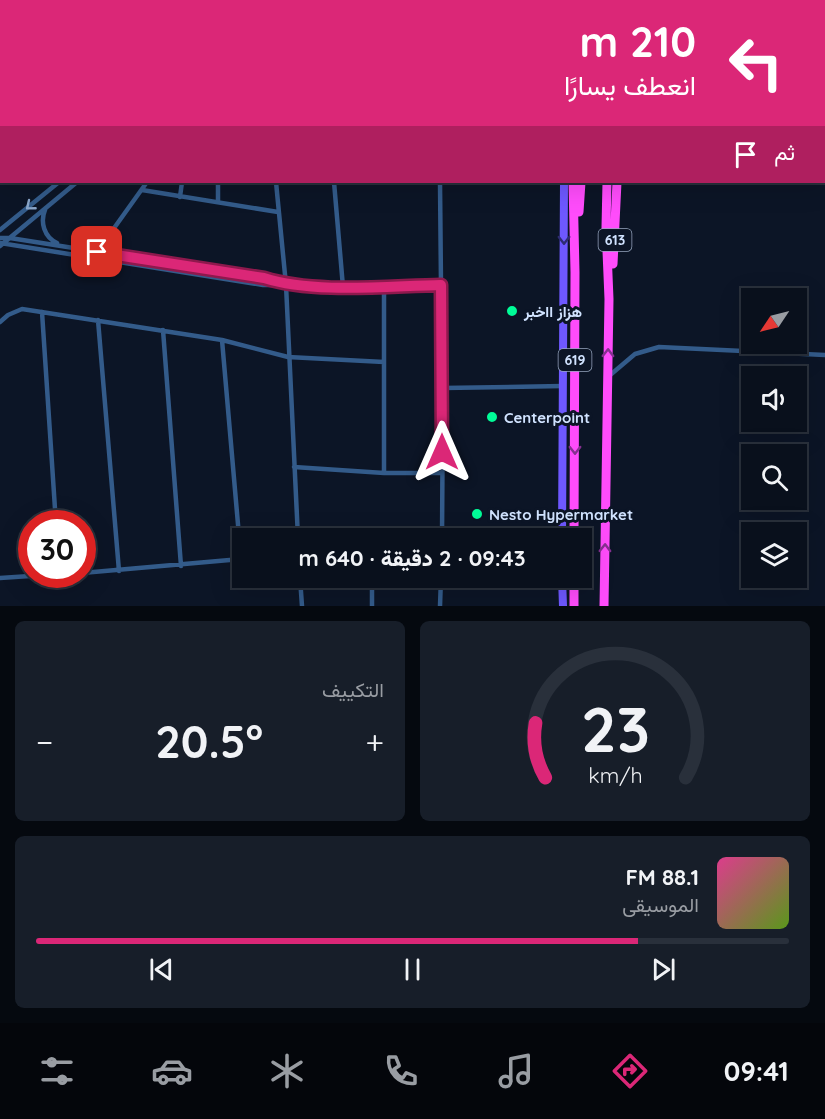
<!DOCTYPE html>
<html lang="ar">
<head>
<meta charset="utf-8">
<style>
	body { margin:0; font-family:Quicksand,Vazirmatn,sans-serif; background:#171e29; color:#f1f3f6; direction:rtl; height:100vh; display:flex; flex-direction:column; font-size:22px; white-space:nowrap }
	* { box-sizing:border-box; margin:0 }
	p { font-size:20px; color:#999da3 }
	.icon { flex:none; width:33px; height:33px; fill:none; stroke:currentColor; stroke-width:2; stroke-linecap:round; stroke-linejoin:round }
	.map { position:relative; height:606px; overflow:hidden; direction:ltr }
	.drawer { display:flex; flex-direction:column; gap:15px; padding:15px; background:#05090f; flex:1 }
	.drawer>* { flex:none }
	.banner { position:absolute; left:0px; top:0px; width:825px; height:183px; box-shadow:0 6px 24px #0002,0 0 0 2px #29303b; direction:rtl; background:#db2777; color:#fff; overflow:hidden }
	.needle { width:39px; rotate:235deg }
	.controls { position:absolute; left:741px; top:288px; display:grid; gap:12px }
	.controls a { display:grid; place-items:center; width:66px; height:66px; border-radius:0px; background:#09101c; box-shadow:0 6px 24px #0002,0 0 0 2px #29303b; font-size:30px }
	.speed { position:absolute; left:18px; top:510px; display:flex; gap:12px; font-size:30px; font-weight:700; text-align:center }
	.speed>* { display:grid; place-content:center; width:78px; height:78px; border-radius:50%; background:#09101c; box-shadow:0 6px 24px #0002,0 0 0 2px #29303b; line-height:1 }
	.speed .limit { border:9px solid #d22; background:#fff; color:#111 }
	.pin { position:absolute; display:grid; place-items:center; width:51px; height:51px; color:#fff; margin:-26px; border-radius:12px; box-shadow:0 3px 9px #0006 }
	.me { position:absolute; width:66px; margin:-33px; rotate:0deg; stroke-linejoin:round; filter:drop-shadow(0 0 4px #0008) }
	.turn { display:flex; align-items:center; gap:21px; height:126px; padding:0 30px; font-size:27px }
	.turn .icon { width:78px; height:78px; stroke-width:2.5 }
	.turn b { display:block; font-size:42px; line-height:51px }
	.then { display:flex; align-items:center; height:57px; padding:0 30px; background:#0003; gap:12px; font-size:22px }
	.big { font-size:45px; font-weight:800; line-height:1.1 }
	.drawer .tile { flex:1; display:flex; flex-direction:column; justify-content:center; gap:9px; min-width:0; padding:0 21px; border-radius:9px; background:#171e29 }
	.drawer .dial { align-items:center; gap:0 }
	.dial svg { height:156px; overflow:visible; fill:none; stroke:#29303b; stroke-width:7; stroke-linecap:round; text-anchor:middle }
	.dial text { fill:#f1f3f6; stroke:none }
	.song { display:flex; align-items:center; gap:18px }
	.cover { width:72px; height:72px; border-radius:9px; background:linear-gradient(135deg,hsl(330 70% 55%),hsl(90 70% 35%)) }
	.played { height:6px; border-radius:3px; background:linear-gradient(90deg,#db2777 80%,#29303b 80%) }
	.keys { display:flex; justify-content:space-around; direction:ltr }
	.heat { display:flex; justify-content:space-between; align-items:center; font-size:33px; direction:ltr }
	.drawer .tiles { flex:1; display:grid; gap:15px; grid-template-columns:1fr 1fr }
	.tile:last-child { grid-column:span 2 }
	.trip { position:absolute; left:232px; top:528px; width:360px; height:60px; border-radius:0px; background:#09101c; box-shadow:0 6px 24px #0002,0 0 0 2px #29303b; font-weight:800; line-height:60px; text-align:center; direction:rtl }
	.tab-bar { display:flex; height:96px; justify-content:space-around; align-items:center; background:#04060b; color:#999da3 }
	.tab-bar .icon { width:42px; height:42px }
	.tab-bar .on { color:#db2777 }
	.tab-bar b { font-size:27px; color:#f1f3f6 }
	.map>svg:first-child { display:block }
</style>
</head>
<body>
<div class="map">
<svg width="825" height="606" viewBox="0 0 825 606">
	<rect width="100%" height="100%" fill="#0c1526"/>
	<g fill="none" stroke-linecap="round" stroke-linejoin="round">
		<path stroke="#2a3447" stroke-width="9" stroke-dasharray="9 4.5" stroke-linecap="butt" d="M589 2V0"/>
		<path stroke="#335b8a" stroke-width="4.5" d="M100 0V2
			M112 0V2
			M147 0 154 2
			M265 0V2
			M325 0V2
			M403 0V2
			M276 182 286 285 298 538
			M334 182 343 287
			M440 182 441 285
			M142 190 278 212
			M180 197 182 182
			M218 202V182
			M45 210C40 222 44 237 57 243
			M0 230 59 182
			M0 238H10L264 278 280 283
			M0 243 263 285H441L443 388 563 386
			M0 246 77 182
			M97 252 147 182
			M42 312 56 524
			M98 320 119 571
			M0 322 8 315 22 309 222 340 288 357 384 362
			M163 330 181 566
			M222 340 241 559
			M609 376 635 354 659 347 825 355
			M294 467 384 473H442
			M384 473V286
			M363 538 442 536
			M442 538 443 388
			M82 573 241 559
			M0 578 60 574
			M300 578 302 606
			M372 578V606
			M440 606 441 578"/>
		<path stroke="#6e58ff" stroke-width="8" d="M554 0V2
			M562 538 564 182
			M562 578 563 606"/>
		<path stroke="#ff4cfb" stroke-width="9" d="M565 0V2
			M602 0V2
			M645 2 646 0
			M573 182 575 272 574 538
			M579 212 581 182
			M613 264 617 182
			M574 606V578
			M604 606 609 299 606 227 607 182"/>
	</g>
	<defs><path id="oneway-chevron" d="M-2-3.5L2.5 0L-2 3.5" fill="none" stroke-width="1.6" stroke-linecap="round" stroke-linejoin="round" transform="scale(1.5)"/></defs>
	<use stroke="#8aa6ca" href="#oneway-chevron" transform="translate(30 206) rotate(141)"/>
	<use stroke="#2e2c72" href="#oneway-chevron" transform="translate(564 240) rotate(90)"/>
	<g stroke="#863090">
		<use href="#oneway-chevron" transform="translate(608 353) rotate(-89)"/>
		<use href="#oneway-chevron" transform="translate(575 450) rotate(90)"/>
		<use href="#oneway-chevron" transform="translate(605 548) rotate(-89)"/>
	</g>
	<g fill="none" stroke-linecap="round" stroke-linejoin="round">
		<defs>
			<path id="route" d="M97 252 264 278C315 294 386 286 441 285L442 452"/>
		</defs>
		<use href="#route" stroke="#8e194d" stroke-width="15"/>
		<use href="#route" stroke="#db2777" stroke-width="10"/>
	</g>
	<g fill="#00fc98" stroke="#0c1526" stroke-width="2">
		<circle cx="512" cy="311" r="6"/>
		<circle cx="492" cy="417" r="6"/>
		<circle cx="477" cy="514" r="6"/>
	</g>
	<g text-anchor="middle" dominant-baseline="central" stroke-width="6" stroke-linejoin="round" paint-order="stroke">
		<g fill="#0c1526" stroke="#96a5be" stroke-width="1.5">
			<rect x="598.5" y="229" width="33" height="22" rx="4.5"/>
			<rect x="558.5" y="349" width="33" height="22" rx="4.5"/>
		</g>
		<g font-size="14" font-weight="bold" fill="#d1e3ff">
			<text x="615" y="240">613</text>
			<text x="575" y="360">619</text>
		</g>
		<g font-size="15" font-weight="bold" fill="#d1e3ff" stroke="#0c1526" text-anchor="start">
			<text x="524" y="311">هزاز ااخبر</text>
			<text x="504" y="417">Centerpoint</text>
			<text x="489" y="514">Nesto Hypermarket</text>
		</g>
	</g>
</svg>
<div class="controls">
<a><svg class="needle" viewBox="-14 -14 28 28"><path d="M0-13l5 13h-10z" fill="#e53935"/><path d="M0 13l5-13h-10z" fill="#999da3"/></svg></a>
<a><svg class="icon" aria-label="sound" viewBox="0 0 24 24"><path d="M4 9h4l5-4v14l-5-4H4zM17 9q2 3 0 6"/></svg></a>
<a><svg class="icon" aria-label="search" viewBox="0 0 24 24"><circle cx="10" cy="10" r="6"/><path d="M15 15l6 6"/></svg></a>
<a><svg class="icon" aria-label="layers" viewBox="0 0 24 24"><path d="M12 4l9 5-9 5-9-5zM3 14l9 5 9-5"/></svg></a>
</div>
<div class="speed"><div class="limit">30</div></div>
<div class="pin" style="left:97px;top:252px;background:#d93025"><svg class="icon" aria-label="arrive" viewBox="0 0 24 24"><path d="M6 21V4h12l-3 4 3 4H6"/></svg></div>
<svg class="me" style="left:442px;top:452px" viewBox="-20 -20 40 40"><path d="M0-17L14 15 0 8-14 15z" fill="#db2777" stroke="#fff" stroke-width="4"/></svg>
<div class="trip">09:43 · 2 دقيقة · 640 m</div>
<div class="banner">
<div class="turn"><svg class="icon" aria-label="left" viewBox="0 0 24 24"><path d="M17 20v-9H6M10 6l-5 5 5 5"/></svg><div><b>210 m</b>انعطف يسارًا</div></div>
<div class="then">ثم<svg class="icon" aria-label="arrive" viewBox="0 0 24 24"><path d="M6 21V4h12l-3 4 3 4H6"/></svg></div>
</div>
</div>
<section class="drawer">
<div class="tiles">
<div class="tile dial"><svg viewBox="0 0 100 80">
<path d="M14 69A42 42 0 1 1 86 69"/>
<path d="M14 69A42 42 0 0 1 9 41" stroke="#db2777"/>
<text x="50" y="56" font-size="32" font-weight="700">23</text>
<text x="50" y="72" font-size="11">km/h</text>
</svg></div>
<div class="tile"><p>التكييف</p>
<div class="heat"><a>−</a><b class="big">20.5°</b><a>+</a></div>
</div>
<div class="tile">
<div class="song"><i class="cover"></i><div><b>88.1 FM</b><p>الموسيقى</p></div></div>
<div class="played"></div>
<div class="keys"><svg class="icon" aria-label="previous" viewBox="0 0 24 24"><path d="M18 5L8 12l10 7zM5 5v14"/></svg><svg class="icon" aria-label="pause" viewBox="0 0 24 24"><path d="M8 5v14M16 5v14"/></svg><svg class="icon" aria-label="next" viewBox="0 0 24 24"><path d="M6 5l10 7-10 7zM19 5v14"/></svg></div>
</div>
</div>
</section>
<nav class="tab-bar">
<b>09:41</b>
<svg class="icon on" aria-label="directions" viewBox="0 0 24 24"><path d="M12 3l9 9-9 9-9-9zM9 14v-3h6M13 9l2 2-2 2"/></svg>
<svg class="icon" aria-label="music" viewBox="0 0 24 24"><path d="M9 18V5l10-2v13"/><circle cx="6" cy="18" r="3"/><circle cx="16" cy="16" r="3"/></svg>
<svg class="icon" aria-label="phone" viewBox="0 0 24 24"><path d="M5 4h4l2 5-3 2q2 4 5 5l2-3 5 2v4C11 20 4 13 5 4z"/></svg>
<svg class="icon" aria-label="climate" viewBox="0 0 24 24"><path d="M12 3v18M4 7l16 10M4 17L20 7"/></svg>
<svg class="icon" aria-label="car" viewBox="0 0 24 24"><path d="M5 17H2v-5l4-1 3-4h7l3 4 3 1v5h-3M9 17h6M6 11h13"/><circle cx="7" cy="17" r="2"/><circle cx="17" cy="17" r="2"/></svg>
<svg class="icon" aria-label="filters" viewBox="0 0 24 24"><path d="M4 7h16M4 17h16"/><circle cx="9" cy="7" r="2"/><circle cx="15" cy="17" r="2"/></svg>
</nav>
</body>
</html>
